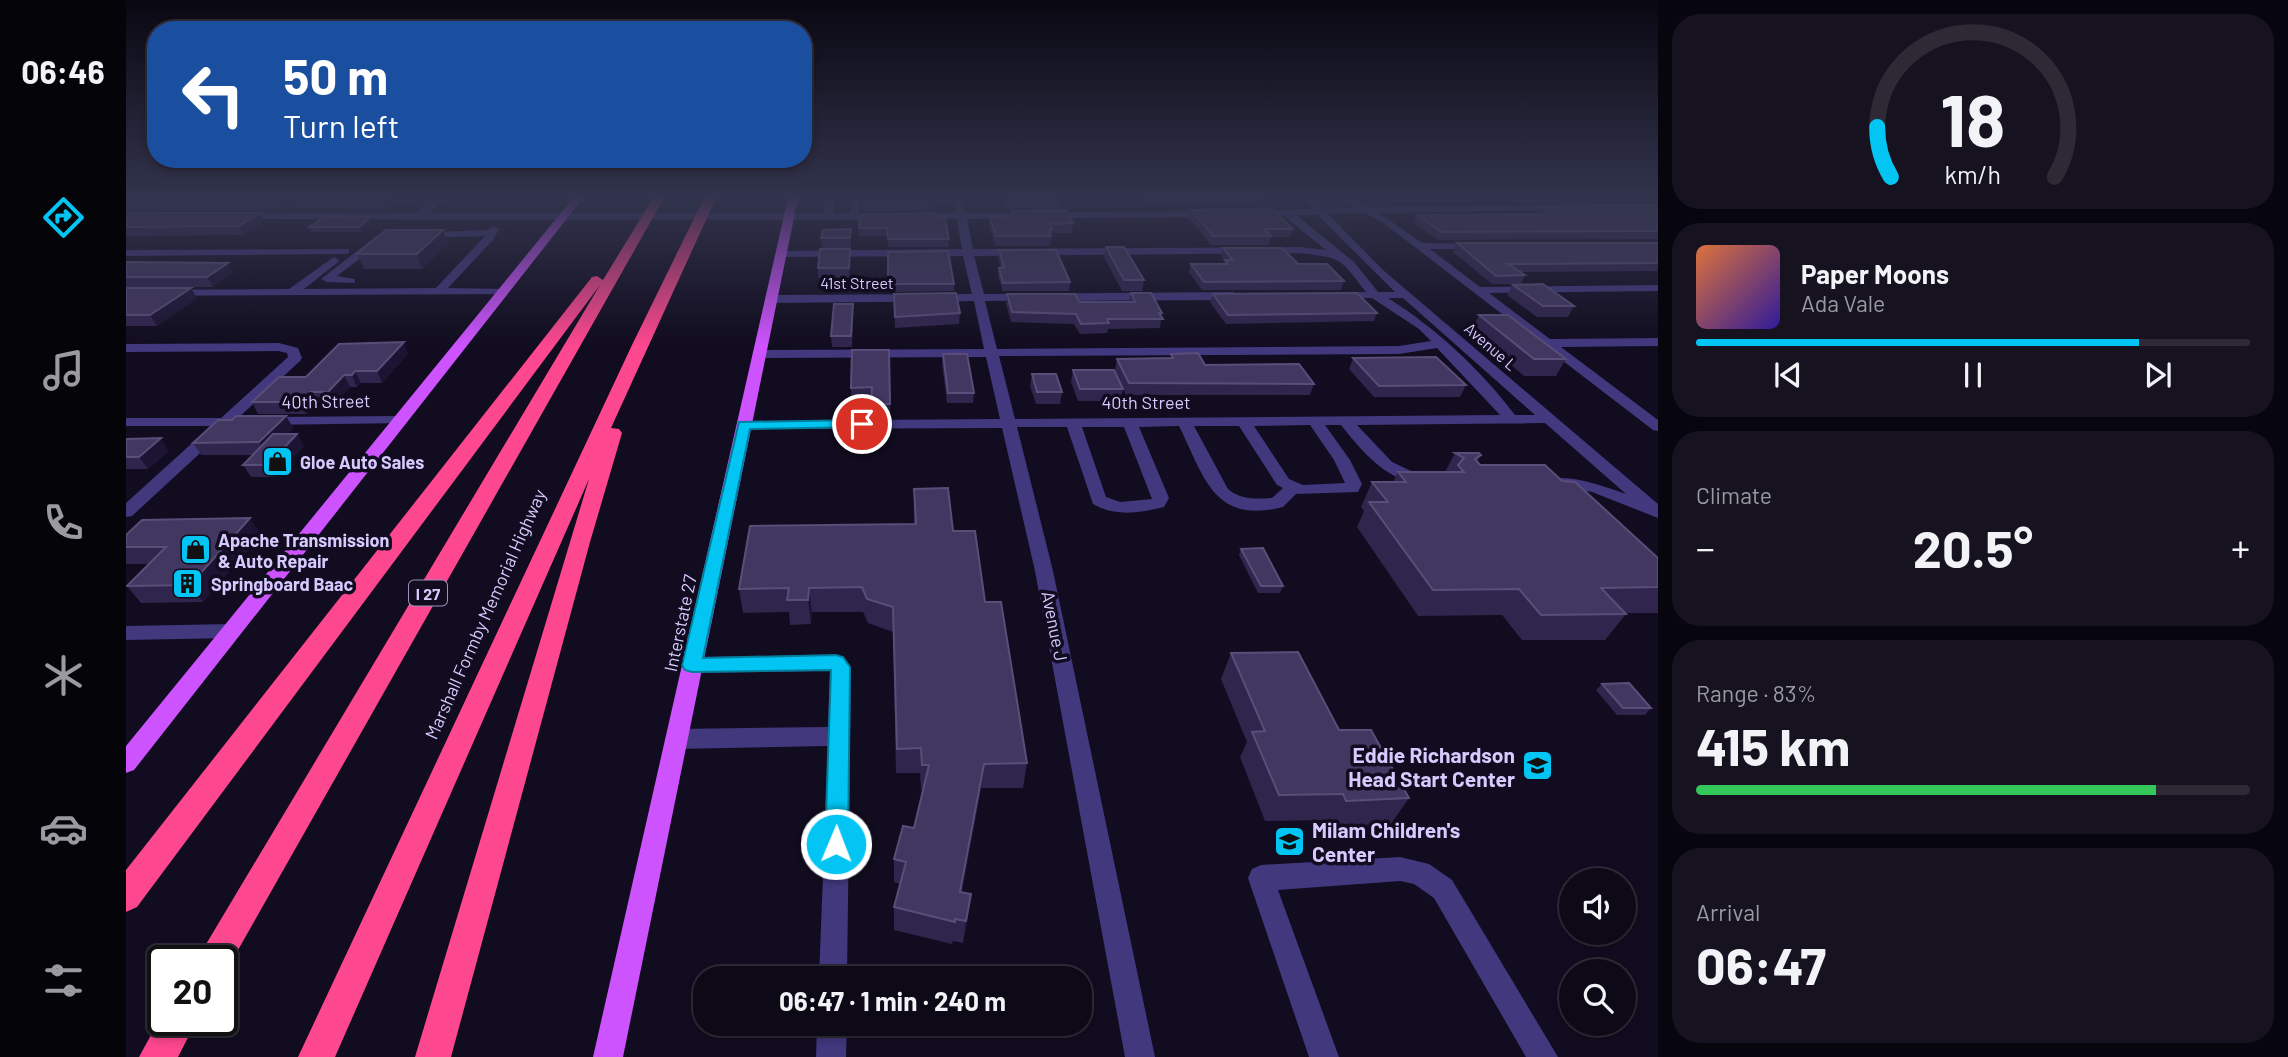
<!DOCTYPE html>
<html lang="en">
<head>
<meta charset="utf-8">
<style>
	body { margin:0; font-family:Barlow,sans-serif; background:#161220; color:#f1f3f6; height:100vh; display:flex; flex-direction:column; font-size:26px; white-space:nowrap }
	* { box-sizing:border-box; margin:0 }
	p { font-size:23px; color:#9a9aa1 }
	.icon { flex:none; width:38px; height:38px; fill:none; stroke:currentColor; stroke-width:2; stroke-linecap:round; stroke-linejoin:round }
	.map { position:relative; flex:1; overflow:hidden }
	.sheet { display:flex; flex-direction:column; gap:14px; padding:14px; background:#07050d; width:630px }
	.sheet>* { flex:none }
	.hud { position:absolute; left:21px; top:21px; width:665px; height:147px; border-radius:28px; box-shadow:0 4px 10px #0003,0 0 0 2px #2d2a36; background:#1a4fa0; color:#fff; overflow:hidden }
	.tools { position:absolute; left:1433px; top:868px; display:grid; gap:14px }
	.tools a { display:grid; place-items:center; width:77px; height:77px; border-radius:50%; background:#0d0917; box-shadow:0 4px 10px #0003,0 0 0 2px #2d2a36; font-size:35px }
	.speed { position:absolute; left:21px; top:945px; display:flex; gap:14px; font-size:35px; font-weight:700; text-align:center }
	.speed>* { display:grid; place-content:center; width:91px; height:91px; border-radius:50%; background:#0d0917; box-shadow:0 4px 10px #0003,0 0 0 2px #2d2a36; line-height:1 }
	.speed .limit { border:4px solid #111; border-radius:10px; background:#fff; color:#111 }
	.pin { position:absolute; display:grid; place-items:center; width:60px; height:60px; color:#fff; margin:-30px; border:4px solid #fff; border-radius:50%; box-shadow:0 2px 7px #0007 }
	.me { position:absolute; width:77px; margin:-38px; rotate:1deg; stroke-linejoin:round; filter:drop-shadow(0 0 5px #0008) }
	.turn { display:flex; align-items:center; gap:24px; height:147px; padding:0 21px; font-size:32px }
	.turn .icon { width:91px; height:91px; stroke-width:2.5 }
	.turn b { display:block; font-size:49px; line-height:60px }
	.big { font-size:52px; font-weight:700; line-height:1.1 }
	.sheet .tile { flex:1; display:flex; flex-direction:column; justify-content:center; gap:10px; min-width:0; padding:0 24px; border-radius:28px; background:#161220 }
	.sheet .dial { align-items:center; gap:0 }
	.dial svg { height:182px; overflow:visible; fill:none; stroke:#2d2a36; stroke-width:7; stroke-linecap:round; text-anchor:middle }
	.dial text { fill:#f1f3f6; stroke:none }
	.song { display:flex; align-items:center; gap:21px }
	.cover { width:84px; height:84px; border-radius:10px; background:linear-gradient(135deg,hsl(20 70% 55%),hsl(250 70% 35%)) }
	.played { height:7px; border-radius:4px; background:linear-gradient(90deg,#02c5f3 80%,#2d2a36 80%) }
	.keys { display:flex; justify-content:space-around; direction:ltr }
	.heat { display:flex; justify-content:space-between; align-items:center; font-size:38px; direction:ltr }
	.charge { height:10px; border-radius:5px; background:linear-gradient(90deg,#34c759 83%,#2d2a36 0) }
	.trip { position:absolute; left:567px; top:966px; width:399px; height:70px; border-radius:28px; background:#0d0917; box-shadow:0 4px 10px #0003,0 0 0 2px #2d2a36; font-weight:700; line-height:70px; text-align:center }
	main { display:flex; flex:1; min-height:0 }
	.tab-bar { display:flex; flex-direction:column; width:126px; justify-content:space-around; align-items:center; background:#050409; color:#9a9aa1 }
	.tab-bar .icon { width:49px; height:49px }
	.tab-bar .selected { color:#02c5f3 }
	.tab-bar b { font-size:32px; color:#f1f3f6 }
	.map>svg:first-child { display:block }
</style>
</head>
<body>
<main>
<nav class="tab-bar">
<b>06:46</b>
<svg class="icon selected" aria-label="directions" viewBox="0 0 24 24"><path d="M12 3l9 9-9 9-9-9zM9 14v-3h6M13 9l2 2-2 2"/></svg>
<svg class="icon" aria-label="music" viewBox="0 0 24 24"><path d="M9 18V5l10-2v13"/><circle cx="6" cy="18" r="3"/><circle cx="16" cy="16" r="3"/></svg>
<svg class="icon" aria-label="phone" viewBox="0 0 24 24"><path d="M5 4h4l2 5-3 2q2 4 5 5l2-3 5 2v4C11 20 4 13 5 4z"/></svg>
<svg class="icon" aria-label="climate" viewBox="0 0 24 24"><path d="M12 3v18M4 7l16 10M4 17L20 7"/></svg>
<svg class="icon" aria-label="car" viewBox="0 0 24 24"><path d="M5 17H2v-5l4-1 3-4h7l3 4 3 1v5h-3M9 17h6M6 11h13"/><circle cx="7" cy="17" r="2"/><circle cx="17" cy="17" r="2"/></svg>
<svg class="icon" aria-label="filters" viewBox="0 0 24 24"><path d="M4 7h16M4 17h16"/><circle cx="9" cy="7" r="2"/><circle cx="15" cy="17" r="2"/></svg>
</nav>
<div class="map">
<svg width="1532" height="1057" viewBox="0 0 1532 1057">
	<rect width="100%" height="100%" fill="#110c1f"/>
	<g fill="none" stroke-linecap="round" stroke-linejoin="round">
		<path fill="#41387e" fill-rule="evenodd" d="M310 198H320L303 213H698L700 198H709L707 213H724L726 198H734L733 213H755L760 216 755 219 728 220 111 219 106 216 111 213H291Z
			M797 198H836L839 213 1088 211 1093 214 1088 217 841 219 847 249 1173 247 1200 250 1158 216 1130 217 1125 214 1130 211 1187 209 1178 198H1187L1197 209 1228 208 1212 198H1223L1242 207 1434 205 1439 208 1437 210 1253 213 1296 243 1358 244 1359 246 1354 249H1304L1354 287 1532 285V291L1363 293 1424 339 1532 338V346L1435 347 1532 420V431L1527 430 1255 221 1239 213 1202 214 1257 270 1532 504V518L1466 492 1423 485 1421 482C1434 470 1483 488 1500 494L1419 423 1231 425 1266 462 1300 478 1302 481 1294 486C1258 477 1237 453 1215 425H1199L1224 460 1236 484 1232 492 1170 494 1157 507C1087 525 1078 476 1053 426L1013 427 1043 498 1038 507C1014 513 989 517 967 504L941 427H891L927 571 1029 1057H999L909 571 876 428 618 429 611 425 618 421 874 419 860 357 633 358 626 354 633 350 858 349 848 301 645 303 639 299 645 295 846 294 837 256 655 257 650 254 655 251 836 249 831 219 784 218V214L787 213H830L828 201H802ZM1170 215H1192L1269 292H1252L1228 262ZM1173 253C1216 258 1213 257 1240 292H1209L1203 295 1205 297 1246 298 1293 329 1305 341 1273 346 871 349 859 301 1107 300 1113 296 1107 292 858 294 848 256ZM1262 298H1277L1409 415H1389C1354 369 1311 329 1262 298ZM1311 348 1374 415 889 419 873 356 1273 354ZM1184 425 1208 460 1219 483 1177 485 1163 479 1128 426ZM1068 426H1113L1151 485 1157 488 1146 498C1130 499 1115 500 1102 489ZM956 427H998L1026 499 994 502 980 497Z
			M368 226 373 229 367 240 322 288 381 289 383 291 377 294 0 296V290L163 289 208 257 213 260 212 262 178 289 310 288 359 236 260 239 211 276 229 279V283L201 282 195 279 253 234 362 230Z
			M223 249V253L219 254 0 256V250Z
			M153 343 172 348 176 358 174 361 6 516 0 517V503L85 426H0V418H95L162 357 161 353 152 351 0 352V344Z
			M274 416 281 420 279 423 140 425 133 421 140 417Z
			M105 624 112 626 115 631 112 636 105 638 0 640V626Z
			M710 655 717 657 725 667 721 978H693L702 746 550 749 542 746 539 739 542 732 550 729 702 727 704 671 566 673 559 671 556 665 559 659 566 657Z
			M1274 857 1303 864 1326 880 1432 1057H1400L1308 898 1288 884 1274 881 1152 890 1213 1057H1183L1122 878 1126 869 1135 865Z
			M691 1024H721L720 1057H690Z"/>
		<path fill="#cd53fe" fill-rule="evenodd" d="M447 198H457L8 770 0 773V746Z
			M662 198H672L497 1057H467Z"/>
		<path fill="#fd478e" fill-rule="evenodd" d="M527 198H538L99 973 96 974V961H70L474 285 11 907 0 912V870L466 277 471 276 477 280Z
			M578 198H590L485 428 493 429 496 433 464 542 325 1057H289L463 479 209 1057H172L506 345Z
			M37 1013V1020H71L52 1057H13Z"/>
	</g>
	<path fill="#30254d" d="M3 198H305L295 206H267L262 210 161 207 156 210 0 211V199Z
		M736 198H808V210L736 211Z
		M877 198H932L934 201 933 208 881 209Z
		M1015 198H1158V199H1134L1132 206 1020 205Z
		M1383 198H1532V201L1392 203Z
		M1532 205V239L1312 240 1288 223 1291 215 1410 214 1414 206Z
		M1065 210 1167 229 1164 237H1145L1143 245H1085L1063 218Z
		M886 211 947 223 946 233H926L924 246H869L863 226 864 217 886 216Z
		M0 213 138 222 117 235 0 236Z
		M734 215 823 239 822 247H762L761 236H733Z
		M248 221 235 232H185L183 227Z
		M725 229V248H696L695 238Z
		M317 230 322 244 296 269H238L231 254Z
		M1331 243H1532V271L1395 272 1399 275 1395 284H1366L1327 252Z
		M980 247 1018 280 1016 291H996L978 257Z
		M1097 248 1172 264 1218 281 1215 290H1076L1063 272 1065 264H1098L1099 262 1095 256Z
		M724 249 723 278H692V268Z
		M873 250 944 282 943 291H877L872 276 873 268H875L872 258Z
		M762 252 828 284V291L767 292V284H762Z
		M0 262 107 273 87 287H0Z
		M1387 285 1448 306 1442 317H1411L1381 295Z
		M0 288 71 298 31 326H0Z
		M1005 293 1036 313 1034 328 982 329 981 333 954 334 948 324 885 322 880 304 881 294 953 302H1003Z
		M768 294 834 313 833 324 769 328Z
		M1087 294 1251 313 1248 321 1100 324 1084 302Z
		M727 314 726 347H706L705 336Z
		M1353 315 1440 359 1430 376H1398L1345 331Z
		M763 350 764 414H745V398H725V388Z
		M282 354 256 383H235L231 387H224L208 403 190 404 180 414H132L126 402 180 377Z
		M817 354 848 393 847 403H821L816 364Z
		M1045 354 1079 365 1188 384 1184 395H1000L989 370 991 359 1044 358Z
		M1227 358 1340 385 1334 397H1248L1223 369Z
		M947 370 997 389 994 401H952L945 382Z
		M906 374 936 392 934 404H910L904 386Z
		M160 416 167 428 161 434 178 446 149 477H125L117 465 127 455H75L67 443 106 420Z
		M0 439 43 451 22 469H0Z
		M1329 453 1355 455 1351 462 1354 465 1436 481 1532 558V613H1499L1500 614 1479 640H1396L1376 615 1292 616 1231 527 1238 511 1235 507 1246 482H1267L1272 472H1319Z
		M788 489 827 531 859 602 901 763 897 788H855L836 892 842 917 837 943 827 941 826 944 768 930V907L774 884 768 882V859L788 828 798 789H795L794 773H770L767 632 742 623 737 612H686L685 624 664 625 663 612 617 613 613 589 788 524Z
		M0 535H135L77 602 15 603 1 586 23 564H0Z
		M1115 549 1157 586 1154 593H1132L1113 555Z
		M1105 653 1213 730 1283 798 1265 824 1204 826 1201 820 1139 821 1114 757 1121 742 1095 679Z
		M1476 684 1525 708 1519 715H1491L1470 690Z"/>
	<path fill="#1c1433" d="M157 198 161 207 156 210 152 201Z
		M263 198 267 206 262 210 259 201Z
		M292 198H305L295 206Z
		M134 213 138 222 117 235 113 226Z
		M246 216 248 221 235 232 233 227Z
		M317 230 322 244 296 269 291 254Z
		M102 263 107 273 87 287 81 277Z
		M65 288 71 298 31 326 24 315Z
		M278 342 282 354 256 383 251 371Z
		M229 371 235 383 231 387 226 375Z
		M218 375 224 387 208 403 202 392Z
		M184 392 190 404 180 414 174 402Z
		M160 416 167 428 141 455 133 442Z
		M171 434 178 446 149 477 142 465Z
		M35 438 43 451 22 469 13 457Z
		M124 518 135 535 77 602 64 585Z
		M683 588 686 612 685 624 682 600Z
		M858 764 855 788 832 914 834 892Z
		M845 894 842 917 837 943 840 921Z"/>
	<path fill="#423760" stroke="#594e79" stroke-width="2" d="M3 198H263L259 201 157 198 152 201 0 202V199Z
		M880 198H932L934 201 882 202Z
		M1020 198H1132L1134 199 1021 198Z
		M1532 205V231L1315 232 1291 215 1426 214 1414 206Z
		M1146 209 1167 229H1138L1145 236H1087L1065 210Z
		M940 210 947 223 924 224 926 230H922L925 236H870L864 217 888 216 886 211Z
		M0 213H134L113 226 0 227Z
		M810 213 811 218H819L823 239H762L761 228H733L734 215Z
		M246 216 233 227H183L198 217Z
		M725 229 724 238H695L697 230Z
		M260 230H317L291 254H231Z
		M1331 243H1532V263L1382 264 1399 275 1370 276Z
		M980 247H998L1018 280H998Z
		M1097 248H1156L1172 264H1201L1218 281 1078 282 1065 264H1102L1099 260H1107Z
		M694 249H724L723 268H692Z
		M873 250H930L944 282 877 283 873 268 878 267Z
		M822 251 828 284H767V276H762V252Z
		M0 262 102 263 81 277H0Z
		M1417 284 1448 306H1417L1387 285Z
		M0 288H65L24 315H0Z
		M830 293 834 313 769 317 768 294Z
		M1005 293H1025L1036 313H1033L1037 319H981L983 323 955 324 950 314 886 312 881 294H949L953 302H1009Z
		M1231 293 1251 313 1102 315 1087 294Z
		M708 304H727L725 336H705Z
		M1353 315H1382L1440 359H1408Z
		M278 342 251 371H229L226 375H218L202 392H184L174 402H126L153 377H180L213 344Z
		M726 350H763L764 404H745L746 387 725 388Z
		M1072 353 1079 365 1173 364 1188 384 1003 383 991 359 1047 358 1045 354Z
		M817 354H841L848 393H822Z
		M1310 357 1340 385 1253 386 1227 358Z
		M947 370H988L997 389H954Z
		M906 374H930L936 392H911Z
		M110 416H160L133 442 67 443 92 420H106Z
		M147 434H171L142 465H117Z
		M35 438 13 457H0V439Z
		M1329 453H1353L1355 455 1349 459 1354 465H1419L1436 481 1449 482 1532 558V587L1475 588 1500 614 1415 615 1393 589 1307 590 1243 502H1262L1246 482H1280L1272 472H1338L1332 465 1338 458Z
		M822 488 827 531H849L859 602H875L901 763 858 764 834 892 845 894 840 921 829 919V922L768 907 780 862 768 859 777 826 788 828 803 765H796L795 748 771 749 767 607 741 599 736 587 683 588 682 600H661L663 588 613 589 624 526 790 524 788 489Z
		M124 518 64 585 1 586 40 547H0V535L16 520Z
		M1137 548 1157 586H1135L1115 549Z
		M1172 652 1213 730H1245L1283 798 1220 801 1217 794 1153 795 1126 732 1139 731 1105 653Z
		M1503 683 1525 708H1497L1476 684Z"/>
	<linearGradient id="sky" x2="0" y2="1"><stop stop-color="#090711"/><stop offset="0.57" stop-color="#32344d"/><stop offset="1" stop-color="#32344d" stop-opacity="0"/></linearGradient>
	<rect width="1532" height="346" fill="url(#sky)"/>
	<path fill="#02c5f3" stroke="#01809e" stroke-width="2" d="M736 420 740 421V427L624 429 577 658 710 655 717 657 724 667 722 844 719 851 710 854 702 851 699 844 705 670 566 672 559 670 556 665 613 422Z"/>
	<defs>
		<symbol id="shop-square" viewBox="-11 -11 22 22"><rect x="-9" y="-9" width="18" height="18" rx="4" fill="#02c5f3" stroke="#110c1f"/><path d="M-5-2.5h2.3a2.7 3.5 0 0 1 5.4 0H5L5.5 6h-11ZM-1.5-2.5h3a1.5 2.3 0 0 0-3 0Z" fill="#111"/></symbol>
		<symbol id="building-square" viewBox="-11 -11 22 22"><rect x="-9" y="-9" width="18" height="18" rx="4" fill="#02c5f3" stroke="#110c1f"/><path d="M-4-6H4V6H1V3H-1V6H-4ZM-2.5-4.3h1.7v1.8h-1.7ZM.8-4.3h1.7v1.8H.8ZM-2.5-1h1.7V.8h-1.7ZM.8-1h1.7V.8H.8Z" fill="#111"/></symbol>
		<symbol id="school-square" viewBox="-11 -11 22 22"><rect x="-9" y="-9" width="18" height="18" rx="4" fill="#02c5f3" stroke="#110c1f"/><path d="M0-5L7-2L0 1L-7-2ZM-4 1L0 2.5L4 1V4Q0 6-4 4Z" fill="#111"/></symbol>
	</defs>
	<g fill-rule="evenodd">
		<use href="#shop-square" x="134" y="444" width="35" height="35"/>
		<use href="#shop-square" x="52" y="532" width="35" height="35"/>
		<use href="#building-square" x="44" y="566" width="35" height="35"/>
		<use href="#school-square" x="1394" y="748" width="35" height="35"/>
		<use href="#school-square" x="1146" y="824" width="35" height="35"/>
	</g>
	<g text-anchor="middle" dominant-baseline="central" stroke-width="7" stroke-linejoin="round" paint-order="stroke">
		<g font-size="16" fill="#d5cbff" stroke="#110c1f">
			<text x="731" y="282">41st Street</text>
			<text transform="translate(1365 346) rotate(41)">Avenue L</text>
		</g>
		<rect fill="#110c1f" stroke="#9a92bc" stroke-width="2" x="283" y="580.5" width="38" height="25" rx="5"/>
		<g font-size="16" font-weight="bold" fill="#d5cbff">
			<text x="302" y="593">I 27</text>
		</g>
		<g font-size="18" fill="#d5cbff" stroke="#110c1f">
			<text transform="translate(200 401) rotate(-1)">40th Street</text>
			<text x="1020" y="402">40th Street</text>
			<text transform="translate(359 614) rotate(-66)">Marshall Formby Memorial Highway</text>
			<text transform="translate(554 623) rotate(-78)">Interstate 27</text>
			<text transform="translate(929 626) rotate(79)">Avenue J</text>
		</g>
		<g font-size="18" font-weight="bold" fill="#d5cbff" stroke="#110c1f" text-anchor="start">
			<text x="174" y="462">Gloe Auto Sales</text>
			<text x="92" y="540">Apache Transmission<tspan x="92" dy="21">&amp; Auto Repair</tspan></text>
			<text x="85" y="584">Springboard Baac</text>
		</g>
		<g font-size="21" font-weight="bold" fill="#d5cbff" stroke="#110c1f" text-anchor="end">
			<text x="1389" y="754">Eddie Richardson<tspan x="1389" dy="24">Head Start Center</tspan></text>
			<text x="1186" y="829" text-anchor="start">Milam Children's<tspan x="1186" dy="24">Center</tspan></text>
		</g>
	</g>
</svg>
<div class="tools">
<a><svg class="icon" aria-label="sound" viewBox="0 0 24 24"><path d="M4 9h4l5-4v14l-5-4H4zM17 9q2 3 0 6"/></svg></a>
<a><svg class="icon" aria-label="search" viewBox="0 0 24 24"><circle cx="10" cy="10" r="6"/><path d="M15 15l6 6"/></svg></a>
</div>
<div class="speed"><div class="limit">20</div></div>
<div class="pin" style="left:736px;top:424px;background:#d93025"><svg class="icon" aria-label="arrive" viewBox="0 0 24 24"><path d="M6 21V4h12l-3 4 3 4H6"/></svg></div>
<svg class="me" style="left:710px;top:844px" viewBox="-20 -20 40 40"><circle r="17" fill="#02c5f3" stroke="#fff" stroke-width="3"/><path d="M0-11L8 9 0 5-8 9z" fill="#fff"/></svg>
<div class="trip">06:47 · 1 min · 240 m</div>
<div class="hud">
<div class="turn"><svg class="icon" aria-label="left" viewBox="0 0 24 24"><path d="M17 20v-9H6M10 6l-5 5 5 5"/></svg><div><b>50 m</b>Turn left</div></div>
</div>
</div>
<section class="sheet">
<div class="tile dial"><svg viewBox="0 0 100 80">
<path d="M14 69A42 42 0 1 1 86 69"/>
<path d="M14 69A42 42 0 0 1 8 47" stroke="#02c5f3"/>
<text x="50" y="56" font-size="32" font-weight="700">18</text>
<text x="50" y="72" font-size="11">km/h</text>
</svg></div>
<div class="tile">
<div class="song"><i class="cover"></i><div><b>Paper Moons</b><p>Ada Vale</p></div></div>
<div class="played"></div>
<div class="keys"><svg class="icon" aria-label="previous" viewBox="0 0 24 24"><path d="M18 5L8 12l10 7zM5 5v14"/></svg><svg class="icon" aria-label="pause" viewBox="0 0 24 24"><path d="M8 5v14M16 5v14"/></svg><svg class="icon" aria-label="next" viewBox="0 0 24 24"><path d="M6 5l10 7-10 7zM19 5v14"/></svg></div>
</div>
<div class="tile"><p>Climate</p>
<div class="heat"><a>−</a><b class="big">20.5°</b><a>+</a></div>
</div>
<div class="tile"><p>Range · 83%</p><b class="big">415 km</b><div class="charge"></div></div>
<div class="tile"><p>Arrival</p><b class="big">06:47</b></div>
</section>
</main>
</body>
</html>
